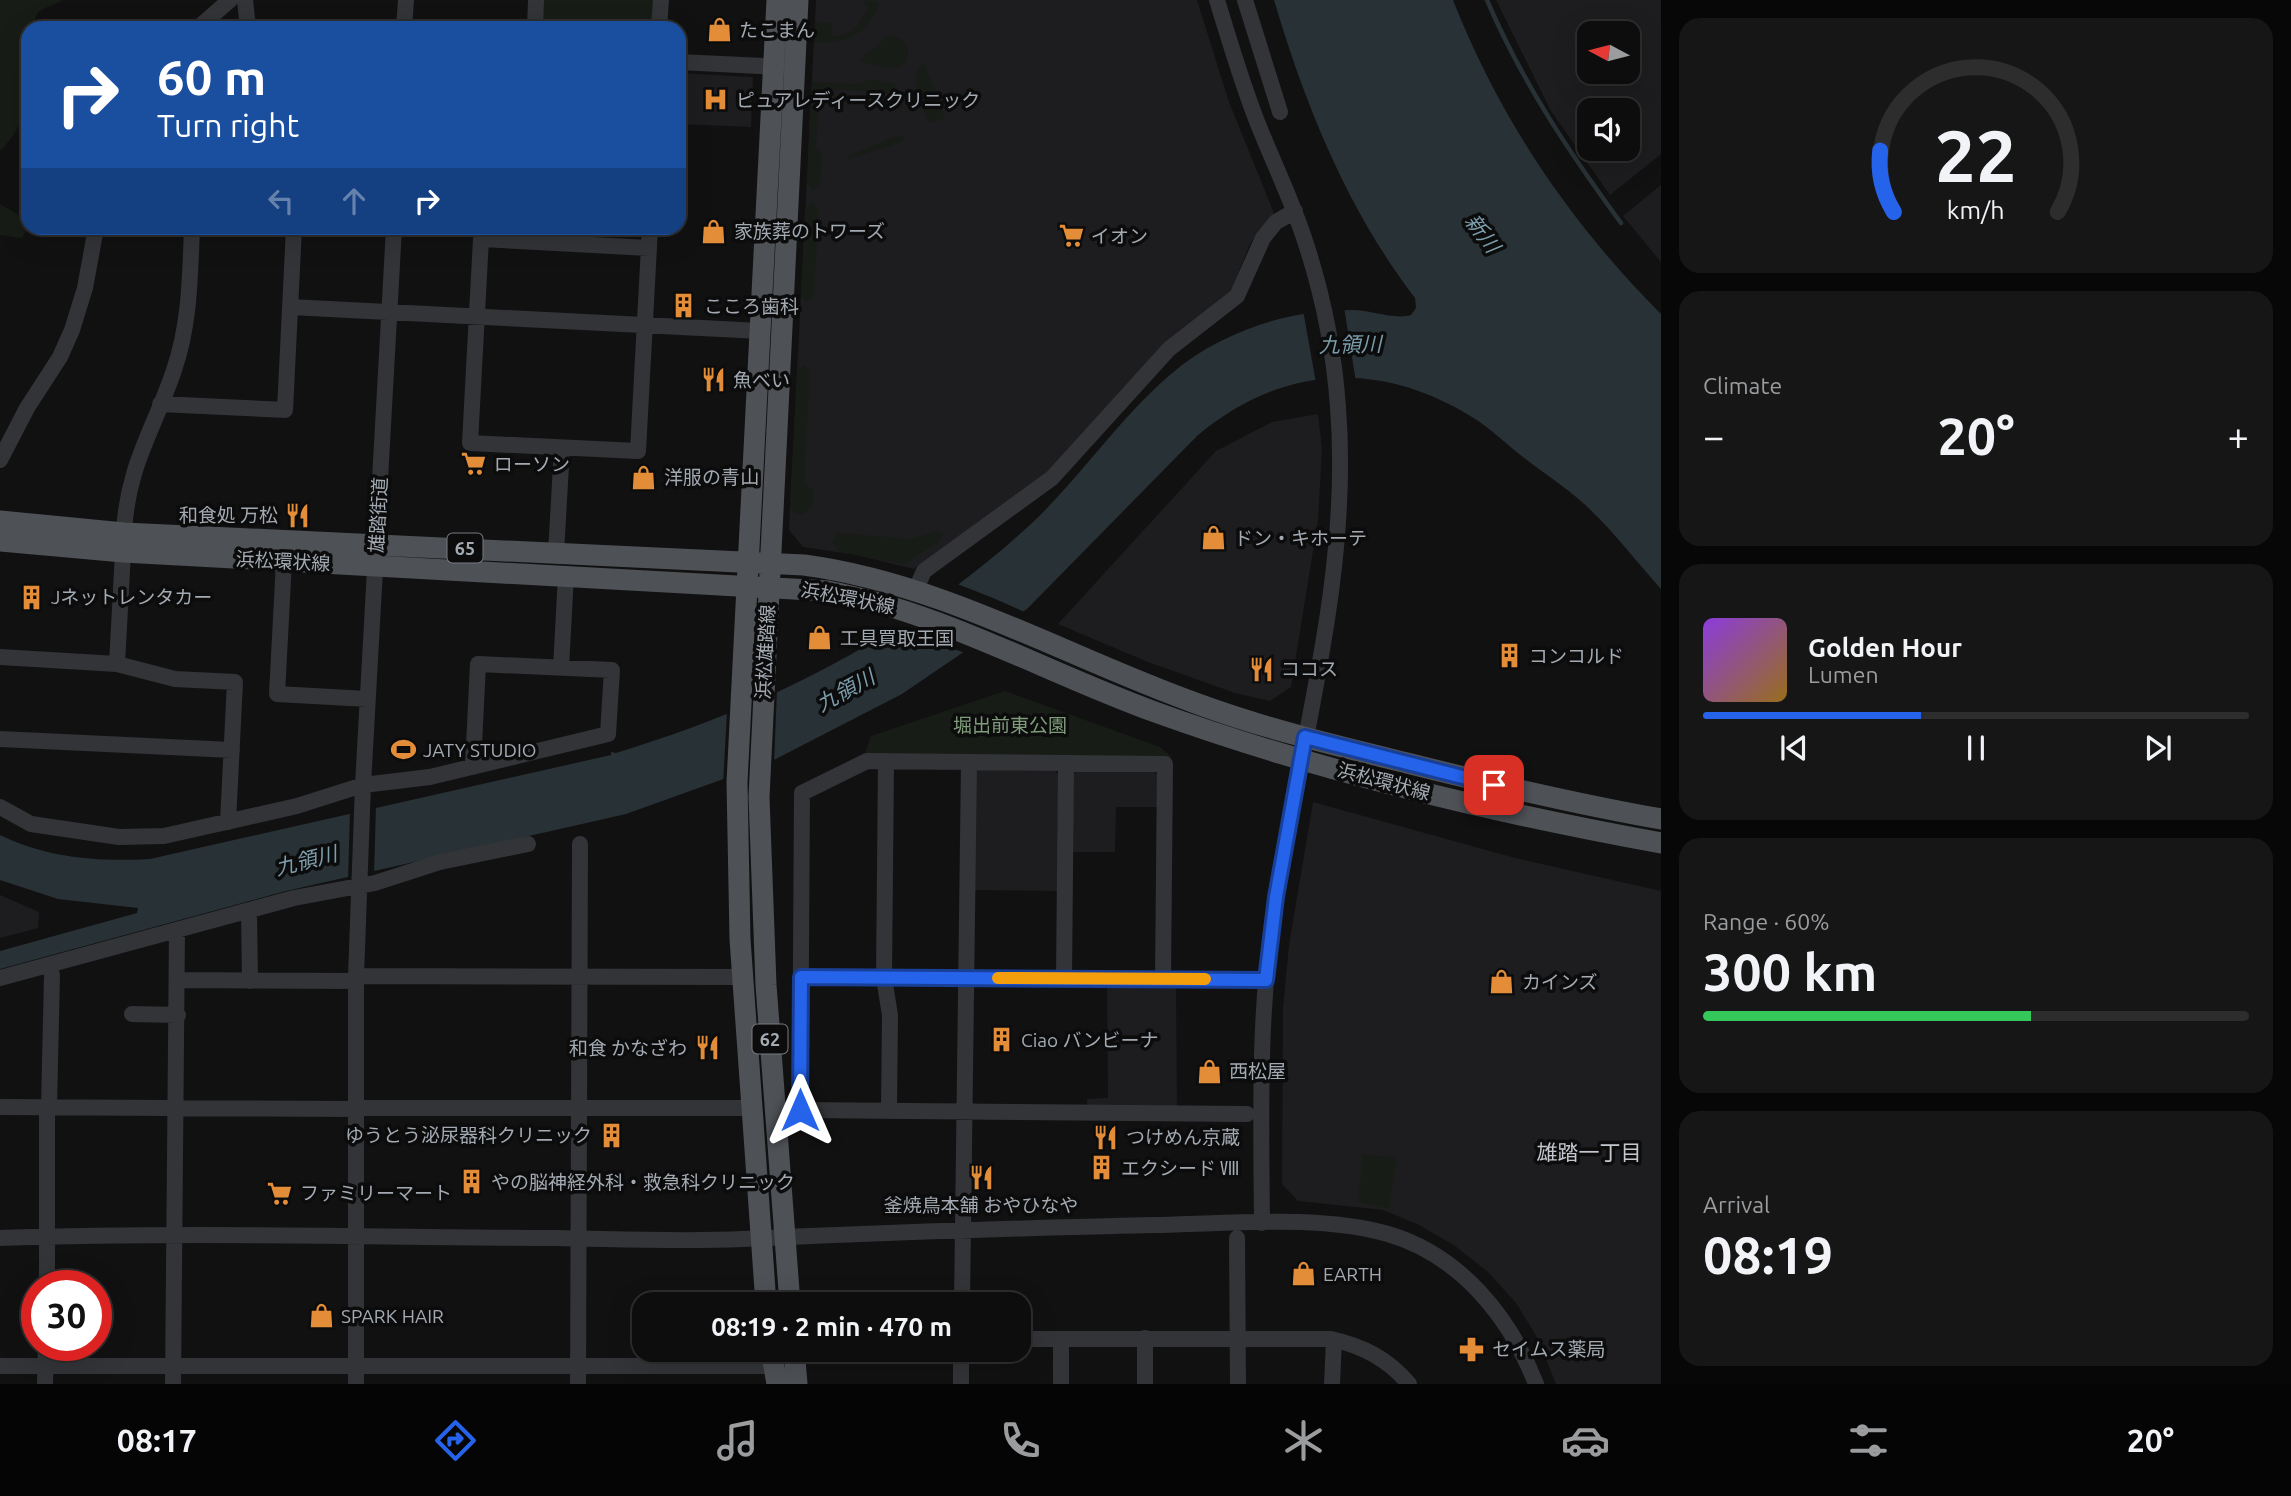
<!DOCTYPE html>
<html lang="en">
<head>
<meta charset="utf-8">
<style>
	body { margin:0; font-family:Ubuntu,"Noto Sans JP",sans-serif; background:#161617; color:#f1f3f6; height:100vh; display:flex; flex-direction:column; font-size:26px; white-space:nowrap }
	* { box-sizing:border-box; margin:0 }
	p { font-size:23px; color:#9a9c9e }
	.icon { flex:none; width:38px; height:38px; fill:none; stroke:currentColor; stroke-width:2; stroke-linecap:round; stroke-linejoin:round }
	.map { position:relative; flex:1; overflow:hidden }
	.details { display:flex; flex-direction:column; gap:18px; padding:18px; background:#070708; width:630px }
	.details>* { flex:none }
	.guide { position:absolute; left:21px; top:21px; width:665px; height:214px; border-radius:21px; box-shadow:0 7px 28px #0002,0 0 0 2px #2d2d2e; background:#1a4fa0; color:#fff; overflow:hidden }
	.needle { width:46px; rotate:277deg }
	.fabs { position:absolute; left:1577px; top:21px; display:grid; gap:14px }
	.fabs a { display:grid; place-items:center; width:63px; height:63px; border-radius:14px; background:#0d0d0e; box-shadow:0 7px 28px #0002,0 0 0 2px #2d2d2e; font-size:35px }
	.speed { position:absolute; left:21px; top:1270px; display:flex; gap:14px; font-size:35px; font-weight:700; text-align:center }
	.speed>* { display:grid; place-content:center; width:91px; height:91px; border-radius:50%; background:#0d0d0e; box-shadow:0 7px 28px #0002,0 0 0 2px #2d2d2e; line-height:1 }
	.speed .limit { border:10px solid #d22; background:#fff; color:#111 }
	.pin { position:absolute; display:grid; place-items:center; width:60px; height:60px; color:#fff; margin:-30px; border-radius:14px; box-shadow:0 4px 10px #0006 }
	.me { position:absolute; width:77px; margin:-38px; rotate:0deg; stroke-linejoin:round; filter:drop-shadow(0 0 5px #0008) }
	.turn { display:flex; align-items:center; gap:24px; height:147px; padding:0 21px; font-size:32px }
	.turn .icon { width:91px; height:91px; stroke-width:2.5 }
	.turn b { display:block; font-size:49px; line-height:60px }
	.lanes { display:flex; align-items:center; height:66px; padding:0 21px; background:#0003; justify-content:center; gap:35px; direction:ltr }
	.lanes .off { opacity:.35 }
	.big { font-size:52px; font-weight:600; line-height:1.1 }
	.details .tile { flex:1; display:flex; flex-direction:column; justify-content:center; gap:10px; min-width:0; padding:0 24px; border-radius:21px; background:#161617 }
	.details .dial { align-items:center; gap:0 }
	.dial svg { height:182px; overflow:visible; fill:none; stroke:#2d2d2e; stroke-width:7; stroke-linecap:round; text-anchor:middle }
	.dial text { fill:#f1f3f6; stroke:none }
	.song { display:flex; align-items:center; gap:21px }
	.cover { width:84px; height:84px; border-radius:10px; background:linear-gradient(135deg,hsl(270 70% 55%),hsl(40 70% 35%)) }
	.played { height:7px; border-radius:4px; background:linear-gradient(90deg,#2563eb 40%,#2d2d2e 40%) }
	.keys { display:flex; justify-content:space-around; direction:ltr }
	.heat { display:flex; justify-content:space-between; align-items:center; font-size:38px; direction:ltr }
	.charge { height:10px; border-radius:5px; background:linear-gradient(90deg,#34c759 60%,#2d2d2e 0) }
	.trip { position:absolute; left:632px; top:1292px; width:399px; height:70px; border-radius:21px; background:#0d0d0e; box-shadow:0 7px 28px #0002,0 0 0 2px #2d2d2e; font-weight:600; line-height:70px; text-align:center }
	.menu { display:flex; height:112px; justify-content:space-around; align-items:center; background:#050506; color:#9a9c9e }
	.menu .icon { width:49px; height:49px }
	.menu .active { color:#2563eb }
	.menu b { font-size:32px; color:#f1f3f6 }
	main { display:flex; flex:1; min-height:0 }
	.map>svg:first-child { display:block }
</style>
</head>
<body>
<main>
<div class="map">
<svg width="1661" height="1384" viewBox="0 0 1661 1384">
	<rect width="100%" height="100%" fill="#111112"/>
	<path fill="#1d1d1f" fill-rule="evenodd" d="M816 0H1197L1229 102 1274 213 1250 244 1231 291 1164 344 1047 473 914 569 857 555 803 547 789 530Z
		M1496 0H1661V154L1610 195 1551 111ZM1628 33V72H1589V33ZM1589 110H1628V149H1589Z
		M679 73 753 77 751 127 679 124Z
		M1661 185V262L1623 216Z
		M1318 414 1322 449 1318 520 1291 687 1270 701 1235 693 1148 662 1058 624 1216 451 1272 422Z
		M981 768 1054 769 1059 776 1058 891 973 890 974 775Z
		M1078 770H1154L1158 776V807H1116L1115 852H1072V776Z
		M1313 802 1515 858 1661 891V1384H1556L1538 1339 1516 1303 1488 1272 1455 1246 1419 1225 1383 1210 1298 1201 1282 1184 1283 1009 1289 945Z
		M0 895 39 912 38 928 0 938Z
		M1107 984 1176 985 1177 1107 1087 1106V1099L1108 1098Z"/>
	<path fill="#181c17" d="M0 0H62C50 9 32 6 35 28H28C28 77 37 114 0 151Z
		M543 0H655L654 28H542Z
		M866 0 879 2C870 35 845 44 814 43L815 22 832 23V36C851 37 859 23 869 8L863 3Z
		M888 36 901 38C905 43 908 47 908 54 905 80 872 63 858 61Z
		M924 62 945 118 929 124C922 103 906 81 924 62Z
		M872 79 894 83 904 108 898 110 892 96 883 92 832 89 831 99 811 98 812 82 856 84Z
		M814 108 818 111 816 149 822 153 820 184 813 190 807 184 810 111Z
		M900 135 905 137 903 141 847 160 849 155Z
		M812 201 819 209 814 296 806 302 801 295 805 209Z
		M0 204 22 217 26 231 22 238 0 235Z
		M804 364 810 371 804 484 813 490V506L804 515 793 512 790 505 797 372Z
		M936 531 943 533 940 541 904 564 840 552 832 542 839 533 911 539Z
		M1005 691 1160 747 1172 757 865 754 871 736Z
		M1363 1154 1397 1158 1389 1209 1358 1202Z"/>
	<path fill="#283135" d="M1274 0H1453C1500 119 1570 223 1661 314V589C1635 560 1611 528 1582 502 1564 486 1542 472 1523 457 1506 444 1490 428 1472 417 1379 359 1281 365 1197 436L1027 609 902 694 768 763 626 814 286 891 0 969V951L137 913 138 908 58 899 0 880V835C47 858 98 862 150 859L611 755V752L616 753C771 706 912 634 1032 523 1093 466 1145 377 1221 341 1263 320 1306 310 1353 310 1371 310 1394 320 1411 315L1416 308 1415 298C1348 211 1305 105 1274 0Z"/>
	<path fill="#111112" d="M1344 307 1356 382 1316 383 1303 310Z
		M955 583 993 598 1027 613 970 655 893 626Z
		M777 690 774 764 723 785 727 712Z
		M376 805 374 875 348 881 350 811Z"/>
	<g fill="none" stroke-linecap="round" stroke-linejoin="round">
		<path stroke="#283135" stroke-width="4.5" d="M1487 0C1522 82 1569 152 1621 223"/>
		<path stroke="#323437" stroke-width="16" d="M245 0 248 28
			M1217 0C1229 40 1241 80 1256 119 1272 160 1292 200 1305 241 1323 295 1334 351 1338 407 1351 572 1302 736 1276 898 1258 1006 1261 1114 1262 1223
			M1245 0 1280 112
			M198 28 230 0
			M404 28 406 0
			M535 28 536 0
			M659 28 661 0
			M679 62 782 67
			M649 248 481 239 470 443 638 451C642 377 646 302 650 228
			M290 307 760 331
			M160 404 285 410 294 228
			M0 460 27 408 60 357 72 330 85 288 96 228
			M124 533C127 466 154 430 174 370 190 324 190 275 192 228
			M556 553 562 448
			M284 561 277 694 368 699
			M916 589 924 571 1052 478 1169 349 1237 296 1263 238 1276 222 1295 211
			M0 657 117 664 175 679 235 682 228 822
			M117 664 123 552
			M561 668 566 575
			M0 739 232 750
			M886 761 884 978 890 1015 889 1111
			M0 807 31 824 119 837 164 836 297 806 363 785 430 777 608 734 612 670 478 664 473 766
			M249 910 250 981
			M49 965 52 975 49 1107
			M356 976 743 977
			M801 977 1266 980
			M0 978 294 898 375 883 440 862 528 844
			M1064 979 1066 763
			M1163 979 1165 764 867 761 802 793 800 1110 1247 1114
			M179 980 356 981
			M132 1014 178 1015
			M0 1107 358 1109
			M47 1107V1286
			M358 1108H752
			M0 1238C185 1232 372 1237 557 1238 619 1239 681 1242 743 1239 880 1233 1017 1228 1154 1225 1227 1224 1318 1214 1388 1234 1460 1255 1510 1317 1536 1384
			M1237 1238 1238 1384
			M962 1304 969 762
			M1145 1338V1384
			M1018 1339H1331C1363 1346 1388 1359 1409 1384
			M0 1366H774
			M45 1384 46 1346
			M173 1384 177 930
			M356 1384V976L363 785 394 228
			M578 1384 580 844
			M961 1384V1349
			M1061 1384V1339
			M1332 1384 1334 1340"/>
		<path stroke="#4e5156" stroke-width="21" d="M0 521 124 533 804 565C945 584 1066 657 1198 704 1266 729 1337 746 1407 763 1491 784 1576 804 1661 819
			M0 541 123 552 828 591C943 613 1045 672 1155 712 1318 771 1490 812 1661 843
			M766 1304 740 939 737 782 777 0
			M790 1304 766 985 759 797 798 0
			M771 1349 777 1384
			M794 1349 797 1384"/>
	</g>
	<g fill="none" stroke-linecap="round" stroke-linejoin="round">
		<defs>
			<path id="route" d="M800 1110 801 977 1266 980 1276 897 1305 737 1494 785"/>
		</defs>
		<use href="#route" stroke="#184099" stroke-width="18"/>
		<use href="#route" stroke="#2563eb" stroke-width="12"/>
		<path stroke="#f59e0b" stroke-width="12" d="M998 978 1205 979"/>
	</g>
	<defs>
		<symbol id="shop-bare" viewBox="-9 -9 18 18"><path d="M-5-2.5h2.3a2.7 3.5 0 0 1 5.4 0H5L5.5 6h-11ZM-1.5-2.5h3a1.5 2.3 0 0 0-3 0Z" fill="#e38d38" stroke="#0c0c0d" stroke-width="2.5" paint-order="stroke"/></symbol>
		<symbol id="hospital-bare" viewBox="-9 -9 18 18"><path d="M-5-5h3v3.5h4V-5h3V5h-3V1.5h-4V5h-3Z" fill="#e38d38" stroke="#0c0c0d" stroke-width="2.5" paint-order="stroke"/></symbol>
		<symbol id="supermarket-bare" viewBox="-9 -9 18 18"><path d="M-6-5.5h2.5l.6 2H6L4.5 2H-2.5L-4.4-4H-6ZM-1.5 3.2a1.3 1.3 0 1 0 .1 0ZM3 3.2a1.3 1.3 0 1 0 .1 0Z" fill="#e38d38" stroke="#0c0c0d" stroke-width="2.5" paint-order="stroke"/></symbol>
		<symbol id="building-bare" viewBox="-9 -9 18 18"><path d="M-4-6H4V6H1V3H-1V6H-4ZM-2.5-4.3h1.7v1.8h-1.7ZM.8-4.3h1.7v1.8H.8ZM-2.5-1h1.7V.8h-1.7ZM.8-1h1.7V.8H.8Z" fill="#e38d38" stroke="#0c0c0d" stroke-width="2.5" paint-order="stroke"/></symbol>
		<symbol id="restaurant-bare" viewBox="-9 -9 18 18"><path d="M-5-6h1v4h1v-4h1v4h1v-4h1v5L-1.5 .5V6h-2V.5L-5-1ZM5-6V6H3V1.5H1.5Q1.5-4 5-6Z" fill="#e38d38" stroke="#0c0c0d" stroke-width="2.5" paint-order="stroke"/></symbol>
		<symbol id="stadium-bare" viewBox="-9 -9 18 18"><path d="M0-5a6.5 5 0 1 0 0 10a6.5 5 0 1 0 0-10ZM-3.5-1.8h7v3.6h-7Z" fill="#e38d38" stroke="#0c0c0d" stroke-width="2.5" paint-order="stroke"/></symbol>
		<symbol id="pharmacy-bare" viewBox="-9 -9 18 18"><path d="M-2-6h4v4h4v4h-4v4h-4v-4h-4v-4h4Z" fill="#e38d38" stroke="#0c0c0d" stroke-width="2.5" paint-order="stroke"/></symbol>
	</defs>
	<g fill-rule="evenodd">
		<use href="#shop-bare" x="702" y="12" width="35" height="35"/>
		<use href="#hospital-bare" x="698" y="82" width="35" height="35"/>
		<use href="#shop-bare" x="696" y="214" width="35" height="35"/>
		<use href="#supermarket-bare" x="1054" y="218" width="35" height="35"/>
		<use href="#building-bare" x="666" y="288" width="35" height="35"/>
		<use href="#restaurant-bare" x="696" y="362" width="35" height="35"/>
		<use href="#supermarket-bare" x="456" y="446" width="35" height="35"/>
		<use href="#shop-bare" x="626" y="460" width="35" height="35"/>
		<use href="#restaurant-bare" x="280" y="498" width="35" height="35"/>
		<use href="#shop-bare" x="1196" y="520" width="35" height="35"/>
		<use href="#building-bare" x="14" y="580" width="35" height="35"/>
		<use href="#shop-bare" x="802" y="620" width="35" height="35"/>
		<use href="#building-bare" x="1492" y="638" width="35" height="35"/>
		<use href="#restaurant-bare" x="1244" y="652" width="35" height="35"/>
		<use href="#stadium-bare" x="386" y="732" width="35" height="35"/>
		<use href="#shop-bare" x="1484" y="964" width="35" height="35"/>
		<use href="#building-bare" x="984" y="1022" width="35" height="35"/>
		<use href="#restaurant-bare" x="690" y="1030" width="35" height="35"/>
		<use href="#shop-bare" x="1192" y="1054" width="35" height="35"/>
		<use href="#building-bare" x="594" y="1118" width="35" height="35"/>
		<use href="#restaurant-bare" x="1088" y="1120" width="35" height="35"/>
		<use href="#building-bare" x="1084" y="1150" width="35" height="35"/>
		<use href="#restaurant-bare" x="964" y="1160" width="35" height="35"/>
		<use href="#building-bare" x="454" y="1164" width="35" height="35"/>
		<use href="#supermarket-bare" x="262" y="1176" width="35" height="35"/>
		<use href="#shop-bare" x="1286" y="1256" width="35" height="35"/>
		<use href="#shop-bare" x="304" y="1298" width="35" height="35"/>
		<use href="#pharmacy-bare" x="1454" y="1332" width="35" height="35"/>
	</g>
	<g text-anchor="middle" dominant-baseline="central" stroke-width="7" stroke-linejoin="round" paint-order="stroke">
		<g fill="#0c0c0d" stroke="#767b80" stroke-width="2">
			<rect x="447.5" y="533.5" width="35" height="29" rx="5"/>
			<rect x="752.5" y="1024.5" width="35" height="29" rx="5"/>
		</g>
		<g font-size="18" font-weight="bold" fill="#a3aab2">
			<text x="465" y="548">65</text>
			<text x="770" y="1039">62</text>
		</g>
		<g font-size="19" fill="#a3aab2" stroke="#0c0c0d" text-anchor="start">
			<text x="739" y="30">たこまん</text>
			<text x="736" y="100">ピュアレディースクリニック</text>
			<text x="734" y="231">家族葬のトワーズ</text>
			<text x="1091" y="236">イオン</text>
			<text x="704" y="306">こころ歯科</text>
			<text x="733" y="380">魚べい</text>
			<text x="494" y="464">ローソン</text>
			<text x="664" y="477">洋服の青山</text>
			<text x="278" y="515" text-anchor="end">和食処 万松</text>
			<text x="1234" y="538">ドン・キホーテ</text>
			<text x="51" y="597">Jネットレンタカー</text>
			<text x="840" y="638">工具買取王国</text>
			<text x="1529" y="656">コンコルド</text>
			<text x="1281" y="669">ココス</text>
			<text x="423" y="750">JATY STUDIO</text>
			<text x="1522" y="982">カインズ</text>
			<text x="1021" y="1040">Ciao バンビーナ</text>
			<text x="687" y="1048" text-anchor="end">和食 かなざわ</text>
			<text x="1229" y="1071">西松屋</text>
			<text x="592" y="1135" text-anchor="end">ゆうとう泌尿器科クリニック</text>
			<text x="1126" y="1137">つけめん京蔵</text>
			<text x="1121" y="1168">エクシード Ⅷ</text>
			<text x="491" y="1182">やの脳神経外科・救急科クリニック</text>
			<text x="300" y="1193">ファミリーマート</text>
			<text x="981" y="1205" text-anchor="middle">釜焼鳥本舗 おやひなや</text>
			<text x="1323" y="1274">EARTH</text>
			<text x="341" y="1316">SPARK HAIR</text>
			<text x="1492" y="1349">セイムス薬局</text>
		</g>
		<g font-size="19" fill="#a3aab2" stroke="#0c0c0d">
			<text transform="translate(378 515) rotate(-87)">雄踏街道</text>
			<text transform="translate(283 561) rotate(3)">浜松環状線</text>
			<text transform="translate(848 598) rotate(11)">浜松環状線</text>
			<text transform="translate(765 652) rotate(-87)">浜松雄踏線</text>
			<text transform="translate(1384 781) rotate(15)">浜松環状線</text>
		</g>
		<g font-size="19" fill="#7f9c7b" stroke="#0c0c0d">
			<text x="1010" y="725">堀出前東公園</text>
		</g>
		<g font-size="21" font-style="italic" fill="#7c9dab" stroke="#0c0c0d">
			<text transform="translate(1483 233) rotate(53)">新川</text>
			<text transform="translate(1350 344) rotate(-1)">九領川</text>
			<text transform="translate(845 690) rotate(-29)">九領川</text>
			<text transform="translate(306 860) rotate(-14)">九領川</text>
		</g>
		<g font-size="21" fill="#c4c8ce" stroke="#0c0c0d">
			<text x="1589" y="1152">雄踏一丁目</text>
		</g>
	</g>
</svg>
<div class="fabs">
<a><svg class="needle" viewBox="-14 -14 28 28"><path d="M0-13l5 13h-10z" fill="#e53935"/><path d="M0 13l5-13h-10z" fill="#9a9c9e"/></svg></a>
<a><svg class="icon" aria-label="sound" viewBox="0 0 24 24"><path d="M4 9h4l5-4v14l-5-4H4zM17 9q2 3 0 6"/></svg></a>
</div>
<div class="speed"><div class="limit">30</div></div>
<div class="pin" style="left:1494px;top:785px;background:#d93025"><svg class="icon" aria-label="arrive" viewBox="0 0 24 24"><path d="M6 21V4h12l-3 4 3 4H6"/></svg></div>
<svg class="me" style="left:800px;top:1110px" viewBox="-20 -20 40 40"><path d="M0-17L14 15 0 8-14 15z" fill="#2563eb" stroke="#fff" stroke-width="4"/></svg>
<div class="trip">08:19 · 2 min · 470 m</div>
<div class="guide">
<div class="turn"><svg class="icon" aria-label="right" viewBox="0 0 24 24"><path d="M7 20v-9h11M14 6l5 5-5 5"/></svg><div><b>60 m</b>Turn right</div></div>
<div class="lanes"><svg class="icon off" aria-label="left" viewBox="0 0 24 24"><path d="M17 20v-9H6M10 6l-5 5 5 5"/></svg><svg class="icon off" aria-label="ahead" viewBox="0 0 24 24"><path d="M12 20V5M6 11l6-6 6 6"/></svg><svg class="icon" aria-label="right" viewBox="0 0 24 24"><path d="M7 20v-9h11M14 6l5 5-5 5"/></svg></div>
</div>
</div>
<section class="details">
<div class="tile dial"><svg viewBox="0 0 100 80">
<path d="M14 69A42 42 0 1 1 86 69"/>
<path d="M14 69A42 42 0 0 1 8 42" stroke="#2563eb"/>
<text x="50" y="56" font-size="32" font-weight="700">22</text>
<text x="50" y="72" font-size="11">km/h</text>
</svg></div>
<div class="tile"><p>Climate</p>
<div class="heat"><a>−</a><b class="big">20°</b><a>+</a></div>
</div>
<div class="tile">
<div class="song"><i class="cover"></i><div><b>Golden Hour</b><p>Lumen</p></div></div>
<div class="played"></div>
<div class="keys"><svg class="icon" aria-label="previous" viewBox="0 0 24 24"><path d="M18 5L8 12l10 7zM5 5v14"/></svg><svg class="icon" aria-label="pause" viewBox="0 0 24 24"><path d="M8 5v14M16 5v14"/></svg><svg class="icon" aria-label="next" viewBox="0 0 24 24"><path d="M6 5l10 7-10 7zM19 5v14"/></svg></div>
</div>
<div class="tile"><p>Range · 60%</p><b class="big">300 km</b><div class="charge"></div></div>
<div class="tile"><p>Arrival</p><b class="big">08:19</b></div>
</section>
</main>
<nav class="menu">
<b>08:17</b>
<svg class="icon active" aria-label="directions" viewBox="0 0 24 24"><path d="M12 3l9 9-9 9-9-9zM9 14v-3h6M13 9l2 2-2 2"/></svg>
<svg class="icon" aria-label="music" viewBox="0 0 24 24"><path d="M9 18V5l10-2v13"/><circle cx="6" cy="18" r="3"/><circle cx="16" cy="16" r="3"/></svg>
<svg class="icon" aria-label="phone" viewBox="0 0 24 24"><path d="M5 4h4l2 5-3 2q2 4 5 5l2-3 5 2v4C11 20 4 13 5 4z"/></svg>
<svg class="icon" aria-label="climate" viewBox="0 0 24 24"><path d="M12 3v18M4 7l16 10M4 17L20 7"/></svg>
<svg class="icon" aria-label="car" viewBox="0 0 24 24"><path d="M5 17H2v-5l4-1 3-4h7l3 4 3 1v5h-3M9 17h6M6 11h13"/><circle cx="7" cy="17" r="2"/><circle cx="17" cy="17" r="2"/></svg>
<svg class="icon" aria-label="filters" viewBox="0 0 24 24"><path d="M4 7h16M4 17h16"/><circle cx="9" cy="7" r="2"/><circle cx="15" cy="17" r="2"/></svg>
<b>20°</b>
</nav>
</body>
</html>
